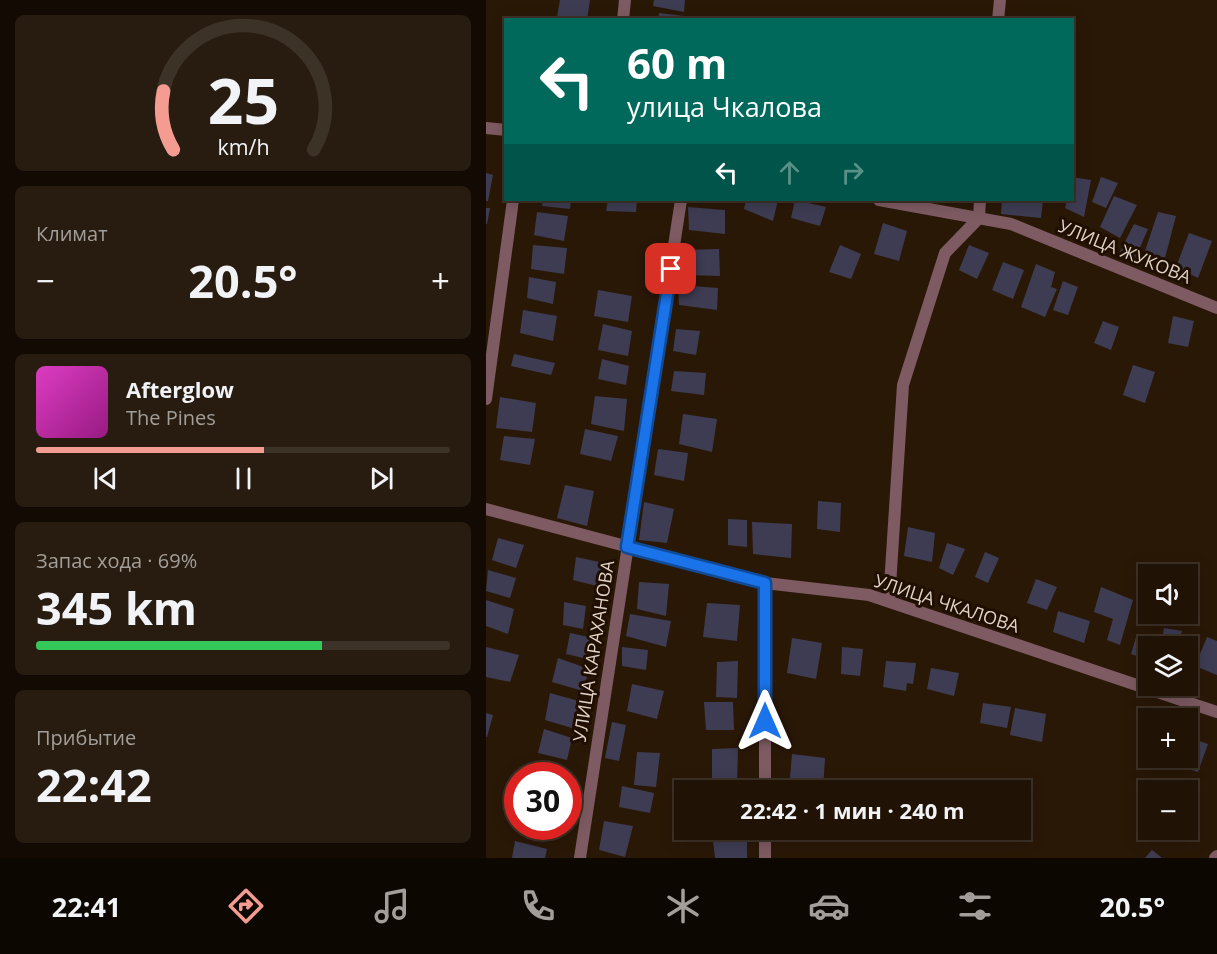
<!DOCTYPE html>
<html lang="ru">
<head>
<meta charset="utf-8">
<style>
	body { margin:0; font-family:"Open Sans",sans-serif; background:#281b0f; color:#f1f3f6; height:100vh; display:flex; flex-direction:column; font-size:22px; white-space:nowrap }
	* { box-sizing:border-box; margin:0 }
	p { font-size:20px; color:#a29e9a }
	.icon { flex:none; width:33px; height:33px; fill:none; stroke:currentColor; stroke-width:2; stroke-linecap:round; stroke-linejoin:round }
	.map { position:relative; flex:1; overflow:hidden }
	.details { display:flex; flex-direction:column; gap:15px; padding:15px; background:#120a03; width:486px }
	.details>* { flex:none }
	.top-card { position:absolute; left:18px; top:18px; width:570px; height:183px; border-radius:0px; box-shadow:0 3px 15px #0003,0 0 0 2px #3d3227; background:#00695c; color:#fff; overflow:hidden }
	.fabs { position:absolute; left:652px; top:564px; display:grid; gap:12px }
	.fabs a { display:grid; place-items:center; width:60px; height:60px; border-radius:0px; background:#201205; box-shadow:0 3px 15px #0003,0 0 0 2px #3d3227; font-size:30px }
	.speed { position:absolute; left:18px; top:762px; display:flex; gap:12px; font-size:30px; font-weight:700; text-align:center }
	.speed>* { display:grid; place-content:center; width:78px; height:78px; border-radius:50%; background:#201205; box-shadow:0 3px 15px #0003,0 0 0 2px #3d3227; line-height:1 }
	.speed .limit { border:9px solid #d22; background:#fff; color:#111 }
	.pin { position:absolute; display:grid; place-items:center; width:51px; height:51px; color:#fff; margin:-26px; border-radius:12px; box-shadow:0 3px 9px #0006 }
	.me { position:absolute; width:66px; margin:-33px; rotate:0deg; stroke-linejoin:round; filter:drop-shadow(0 0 4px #0008) }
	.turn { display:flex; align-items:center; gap:21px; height:126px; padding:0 24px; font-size:27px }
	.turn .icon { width:78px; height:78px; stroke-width:2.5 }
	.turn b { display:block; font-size:42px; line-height:51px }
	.lanes { display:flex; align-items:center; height:57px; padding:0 24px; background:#0003; justify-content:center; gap:30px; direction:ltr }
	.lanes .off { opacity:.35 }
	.big { font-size:45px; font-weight:700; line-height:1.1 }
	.details .tile { flex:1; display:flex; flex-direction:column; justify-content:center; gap:9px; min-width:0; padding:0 21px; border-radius:9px; background:#281b0f }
	.details .dial { align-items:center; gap:0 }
	.dial svg { height:156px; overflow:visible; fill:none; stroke:#3d3227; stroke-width:7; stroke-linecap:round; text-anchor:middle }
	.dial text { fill:#f1f3f6; stroke:none }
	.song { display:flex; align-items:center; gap:18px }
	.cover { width:72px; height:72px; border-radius:9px; background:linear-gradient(135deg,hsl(310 70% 55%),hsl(310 70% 35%)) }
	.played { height:6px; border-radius:3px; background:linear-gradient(90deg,#f59c92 55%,#3d3227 55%) }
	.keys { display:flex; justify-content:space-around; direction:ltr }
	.heat { display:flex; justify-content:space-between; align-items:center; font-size:33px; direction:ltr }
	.charge { height:9px; border-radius:4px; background:linear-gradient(90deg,#34c759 69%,#3d3227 0) }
	.trip { position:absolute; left:188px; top:780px; width:357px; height:60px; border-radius:0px; background:#201205; box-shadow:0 3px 15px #0003,0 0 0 2px #3d3227; font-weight:700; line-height:60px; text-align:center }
	.tab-bar { display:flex; height:96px; justify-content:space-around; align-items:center; background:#0d0702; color:#a29e9a }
	.tab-bar .icon { width:42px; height:42px }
	.tab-bar .selected { color:#f59c92 }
	.tab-bar b { font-size:27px; color:#f1f3f6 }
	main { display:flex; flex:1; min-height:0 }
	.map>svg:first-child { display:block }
</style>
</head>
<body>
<main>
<section class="details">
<div class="tile dial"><svg viewBox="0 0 100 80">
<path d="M14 69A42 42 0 1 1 86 69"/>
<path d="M14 69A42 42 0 0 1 9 39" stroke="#f59c92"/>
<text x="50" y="56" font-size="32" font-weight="700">25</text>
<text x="50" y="72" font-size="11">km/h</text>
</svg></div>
<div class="tile"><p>Климат</p>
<div class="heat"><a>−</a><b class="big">20.5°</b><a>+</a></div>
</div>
<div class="tile">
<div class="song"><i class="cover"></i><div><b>Afterglow</b><p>The Pines</p></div></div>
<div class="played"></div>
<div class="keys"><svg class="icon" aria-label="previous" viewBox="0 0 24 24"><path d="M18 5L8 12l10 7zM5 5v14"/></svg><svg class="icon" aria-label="pause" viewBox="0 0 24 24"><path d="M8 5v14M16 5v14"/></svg><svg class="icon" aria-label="next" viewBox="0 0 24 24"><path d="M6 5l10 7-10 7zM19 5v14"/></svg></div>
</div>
<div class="tile"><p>Запас хода · 69%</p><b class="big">345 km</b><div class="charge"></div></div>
<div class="tile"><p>Прибытие</p><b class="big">22:42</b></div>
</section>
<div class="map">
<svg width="731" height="858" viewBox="0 0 731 858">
	<rect width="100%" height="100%" fill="#2a1807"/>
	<path fill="#3d3c53" d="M74 0H104L101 20 71 17Z
		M168 0H199L198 12 167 6Z
		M173 13 206 17V20H172Z
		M0 173 7 175 2 201H0Z
		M586 177 605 180 598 217 579 208 581 200H586Z
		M615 177 632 183 620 208 606 202Z
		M628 196 651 205 634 238 614 227Z
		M57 200H85L84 209 56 206Z
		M122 200H151L150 212 120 211Z
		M260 200H292L287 221 258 209Z
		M309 200 340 207 334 226 305 218Z
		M516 200H557L555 218 515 214Z
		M202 207 239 210V234L203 230Z
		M0 208H4L1 224H0Z
		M51 212 82 216 78 241 48 235Z
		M672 212 690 216 679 258 658 254Z
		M397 223 421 231 413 261 388 254Z
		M648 224 662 229 649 259 634 252Z
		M703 233 726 241 712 278 690 267Z
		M47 245 81 248 78 274 45 269Z
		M354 245 375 254 365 279 343 272Z
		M483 245 503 253 491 279 473 270Z
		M233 249 234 276 198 275 197 250Z
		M517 262 538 270 527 299 506 290Z
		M550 264 569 272 565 287 571 289 559 317 535 307Z
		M43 277 70 282 67 304 41 298Z
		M577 281 592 287 582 315 567 310Z
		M192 285 232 288 231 310 193 305Z
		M112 290 146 296 142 322 108 316Z
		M37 310 71 316 67 341 34 333Z
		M687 316 708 321 702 347 682 343Z
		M617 321 633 327 625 350 608 343Z
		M117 324 146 331 142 356 112 350Z
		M190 329 214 331 210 355 187 351Z
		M28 354 69 363 65 375 25 366Z
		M116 359 143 366 140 385 112 379Z
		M647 365 669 372 659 403 637 395Z
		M188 371 220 373 218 395 185 391Z
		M109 396 141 399 138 431 105 424Z
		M14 397 50 403 46 432 10 428Z
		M197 414 231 419 226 452 193 444Z
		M99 429 132 436 125 461 94 454Z
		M18 436 49 439 44 465 14 460Z
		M172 449 202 453 198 481 168 475Z
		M79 485 108 491 101 526 71 518Z
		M332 501 355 503 354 532 331 529Z
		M158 502 188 509 181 543 153 540Z
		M242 519 261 520V547L242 545Z
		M266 522 306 524 305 558 267 554Z
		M422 527 449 533 446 562 418 556Z
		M12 538 38 545 30 568 6 560Z
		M461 543 479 549 467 575 453 568Z
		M499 552 513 558 502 583 489 577Z
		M90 557 123 564 119 588 87 580Z
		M2 570 30 578 24 598 0 591Z
		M550 579 571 587 561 610 541 603Z
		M153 582 183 584 180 616 151 609Z
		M615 587 647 600 634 645 621 640 627 619 608 612Z
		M0 600 28 609 22 634 0 626Z
		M78 602 100 606 97 629 77 625Z
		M221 603 254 605 251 641 217 637Z
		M572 611 604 621 598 643 567 632Z
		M144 614 185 621 180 647 140 636Z
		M678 628 696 631 692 646H675Z
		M84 633 112 639 106 660 80 654Z
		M651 634 673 640 671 646H663V660L645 654Z
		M721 637 731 641V675L709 666Z
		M306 638 336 643 330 679 301 673Z
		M0 647 33 655 24 682 0 677Z
		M136 647 162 650 160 670 136 666Z
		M356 647 377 649 374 676 355 674Z
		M72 658 103 669 97 691 66 682Z
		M252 661 251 698 230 697 231 662Z
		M400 661 430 663 427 684 421 683 420 691 397 687Z
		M445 668 473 673 468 696 441 689Z
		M146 684 178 691 171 719 141 711Z
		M64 693 93 701 86 728 59 720Z
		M218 702H247L248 730H220Z
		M497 703 525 707 521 728 494 723Z
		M529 708 560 714 556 742 524 735Z
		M0 713 7 715 1 737H0Z
		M126 722 140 725 133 761 119 758Z
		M58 729 86 738 81 760 52 753Z
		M702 737 722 744 712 772 689 765 691 758H702Z
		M252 748 251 784 226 780V749Z
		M151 752 174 753 170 787 148 785Z
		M306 754 339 758 337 790H303Z
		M136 786 168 793 164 813 133 807Z
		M118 821 147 826 139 857 113 850Z
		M41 826H68L64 839 39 832Z
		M29 841 61 849 59 858H26Z
		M227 841H261V858H229Z
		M666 850 676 858H659Z"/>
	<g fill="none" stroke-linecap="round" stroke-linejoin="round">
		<path stroke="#7e5b62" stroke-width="12" d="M137 20 139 0
			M512 20 514 0
			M0 128 20 130
			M393 200 525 224 731 308
			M0 399 27 200
			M0 509 279 583 383 595 731 712
			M403 601 417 385 459 253 493 218 494 200
			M279 790V583
			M94 858 195 200
			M279 858V830
			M729 858 731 856"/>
	</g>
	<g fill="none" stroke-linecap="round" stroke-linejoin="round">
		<defs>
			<path id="route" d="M185 269 141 547 279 583V721"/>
		</defs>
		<use href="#route" stroke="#114b97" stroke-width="15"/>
		<use href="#route" stroke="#1a73e8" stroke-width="10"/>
	</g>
	<g text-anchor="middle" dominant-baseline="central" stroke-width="6" stroke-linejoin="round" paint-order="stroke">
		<g font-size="18" fill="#dfd2c8" stroke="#200f01">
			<text transform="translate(639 251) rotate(22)">УЛИЦА ЖУКОВА</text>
			<text transform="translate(461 603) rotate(18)">УЛИЦА ЧКАЛОВА</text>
			<text transform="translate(107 651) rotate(-81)">УЛИЦА КАРАХАНОВА</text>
		</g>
	</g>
</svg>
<div class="fabs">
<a><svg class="icon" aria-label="sound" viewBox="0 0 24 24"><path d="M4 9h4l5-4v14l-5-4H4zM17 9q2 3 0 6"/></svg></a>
<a><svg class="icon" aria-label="layers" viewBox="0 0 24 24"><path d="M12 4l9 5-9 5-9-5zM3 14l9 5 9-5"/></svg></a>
<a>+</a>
<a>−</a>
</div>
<div class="speed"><div class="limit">30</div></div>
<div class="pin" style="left:185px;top:269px;background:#d93025"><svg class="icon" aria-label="arrive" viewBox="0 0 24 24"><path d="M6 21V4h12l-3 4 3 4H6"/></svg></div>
<svg class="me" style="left:279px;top:721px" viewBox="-20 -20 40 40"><path d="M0-17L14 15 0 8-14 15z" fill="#1a73e8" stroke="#fff" stroke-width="4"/></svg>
<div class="trip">22:42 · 1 мин · 240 m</div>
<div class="top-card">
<div class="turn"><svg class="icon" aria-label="left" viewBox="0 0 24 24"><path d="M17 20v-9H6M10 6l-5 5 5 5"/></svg><div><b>60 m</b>улица Чкалова</div></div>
<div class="lanes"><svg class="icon" aria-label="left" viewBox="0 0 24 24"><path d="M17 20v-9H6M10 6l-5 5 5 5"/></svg><svg class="icon off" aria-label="ahead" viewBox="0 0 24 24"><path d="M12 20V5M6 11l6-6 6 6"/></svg><svg class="icon off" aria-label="right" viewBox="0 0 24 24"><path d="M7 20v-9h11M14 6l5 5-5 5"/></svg></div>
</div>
</div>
</main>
<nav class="tab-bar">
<b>22:41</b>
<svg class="icon selected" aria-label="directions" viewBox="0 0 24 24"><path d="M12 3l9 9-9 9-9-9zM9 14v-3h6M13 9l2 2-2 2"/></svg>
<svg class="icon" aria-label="music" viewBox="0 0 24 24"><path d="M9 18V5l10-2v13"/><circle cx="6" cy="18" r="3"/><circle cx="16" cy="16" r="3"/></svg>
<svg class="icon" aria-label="phone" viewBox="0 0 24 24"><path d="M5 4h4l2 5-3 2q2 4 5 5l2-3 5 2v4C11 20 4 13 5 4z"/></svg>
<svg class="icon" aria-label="climate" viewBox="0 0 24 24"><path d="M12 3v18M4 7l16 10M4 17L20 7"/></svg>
<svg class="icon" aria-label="car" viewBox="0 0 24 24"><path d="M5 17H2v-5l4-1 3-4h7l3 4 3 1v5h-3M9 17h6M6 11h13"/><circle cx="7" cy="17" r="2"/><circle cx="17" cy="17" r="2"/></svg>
<svg class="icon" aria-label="filters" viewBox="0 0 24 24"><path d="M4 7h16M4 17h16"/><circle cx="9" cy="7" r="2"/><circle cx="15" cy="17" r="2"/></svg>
<b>20.5°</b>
</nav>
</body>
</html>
